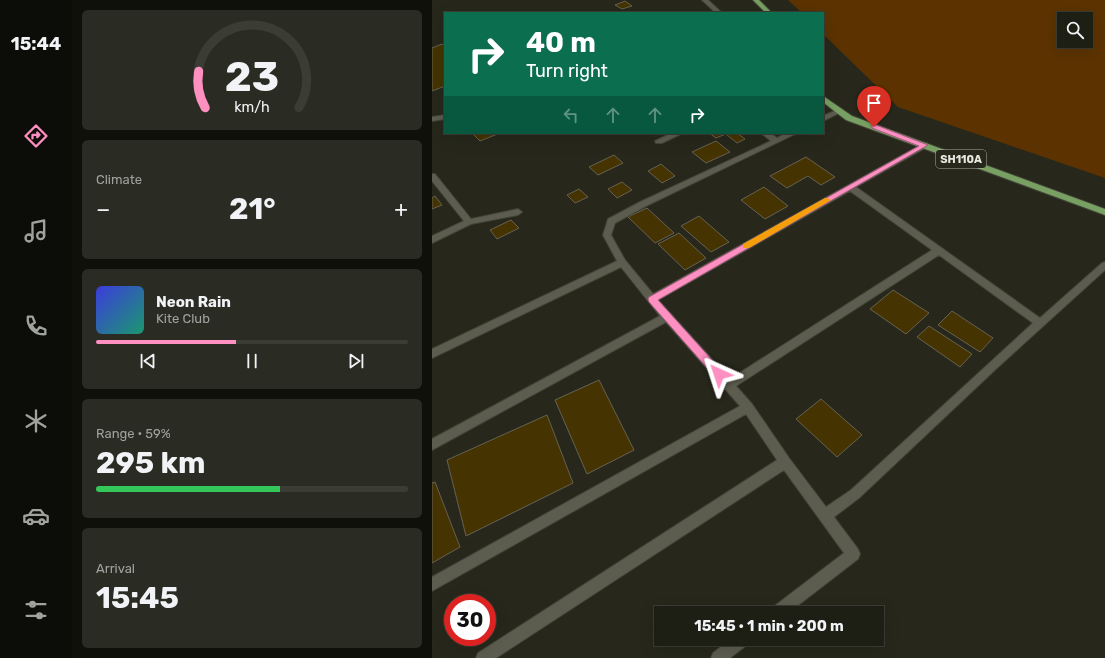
<!DOCTYPE html>
<html lang="en">
<head>
<meta charset="utf-8">
<style>
	body { margin:0; font-family:Rubik,sans-serif; background:#2a2b22; color:#f1f3f6; height:100vh; display:flex; flex-direction:column; font-size:15px; white-space:nowrap }
	* { box-sizing:border-box; margin:0 }
	p { font-size:13px; color:#a0a2a0 }
	.icon { flex:none; width:22px; height:22px; fill:none; stroke:currentColor; stroke-width:2; stroke-linecap:round; stroke-linejoin:round }
	.map { position:relative; flex:1; overflow:hidden }
	.panel { display:flex; flex-direction:column; gap:10px; padding:10px; background:#10100b; width:360px }
	.panel>* { flex:none }
	.top-card { position:absolute; left:12px; top:12px; width:380px; height:122px; border-radius:0px; box-shadow:0 4px 16px #0002,0 0 0 1px #3b3c34; background:#0b6e4f; color:#fff; overflow:hidden }
	.fabs { position:absolute; left:625px; top:12px; display:grid; gap:8px }
	.fabs a { display:grid; place-items:center; width:36px; height:36px; border-radius:0px; background:#1d1e14; box-shadow:0 4px 16px #0002,0 0 0 1px #3b3c34; font-size:20px }
	.speed { position:absolute; left:12px; top:594px; display:flex; gap:8px; font-size:20px; font-weight:700; text-align:center }
	.speed>* { display:grid; place-content:center; width:52px; height:52px; border-radius:50%; background:#1d1e14; box-shadow:0 4px 16px #0002,0 0 0 1px #3b3c34; line-height:1 }
	.speed .limit { border:6px solid #d22; background:#fff; color:#111 }
	.pin { position:absolute; display:grid; place-items:center; width:34px; height:34px; color:#fff; margin:-41px -17px; border-radius:50% 50% 50% 0; rotate:-45deg; box-shadow:0 0 4px #0007 }
	.pin .icon { rotate:45deg }
	.me { position:absolute; width:44px; margin:-22px; rotate:318deg; stroke-linejoin:round; filter:drop-shadow(0 0 3px #0008) }
	.turn { display:flex; align-items:center; gap:14px; height:84px; padding:0 16px; font-size:18px }
	.turn .icon { width:52px; height:52px; stroke-width:2.5 }
	.turn b { display:block; font-size:28px; line-height:34px }
	.lanes { display:flex; align-items:center; height:38px; padding:0 16px; background:#0003; justify-content:center; gap:20px; direction:ltr }
	.lanes .off { opacity:.35 }
	.big { font-size:30px; font-weight:700; line-height:1.1 }
	.panel .widget { flex:1; display:flex; flex-direction:column; justify-content:center; gap:6px; min-width:0; padding:0 14px; border-radius:6px; background:#2a2b22 }
	.panel .dial { align-items:center; gap:0 }
	.dial svg { height:104px; overflow:visible; fill:none; stroke:#3b3c34; stroke-width:7; stroke-linecap:round; text-anchor:middle }
	.dial text { fill:#f1f3f6; stroke:none }
	.song { display:flex; align-items:center; gap:12px }
	.cover { width:48px; height:48px; border-radius:6px; background:linear-gradient(135deg,hsl(240 70% 55%),hsl(160 70% 35%)) }
	.played { height:4px; border-radius:2px; background:linear-gradient(90deg,#fd8fc1 45%,#3b3c34 45%) }
	.keys { display:flex; justify-content:space-around; direction:ltr }
	.heat { display:flex; justify-content:space-between; align-items:center; font-size:22px; direction:ltr }
	.charge { height:6px; border-radius:3px; background:linear-gradient(90deg,#34c759 59%,#3b3c34 0) }
	.trip { position:absolute; left:222px; top:606px; width:230px; height:40px; border-radius:0px; background:#1d1e14; box-shadow:0 4px 16px #0002,0 0 0 1px #3b3c34; font-weight:700; line-height:40px; text-align:center }
	main { display:flex; flex:1; min-height:0 }
	.menu { display:flex; flex-direction:column; width:72px; justify-content:space-around; align-items:center; background:#0c0c08; color:#a0a2a0 }
	.menu .icon { width:28px; height:28px }
	.menu .on { color:#fd8fc1 }
	.menu b { font-size:18px; color:#f1f3f6 }
	.map>svg:first-child { display:block }
</style>
</head>
<body>
<main>
<nav class="menu">
<b>15:44</b>
<svg class="icon on" aria-label="directions" viewBox="0 0 24 24"><path d="M12 3l9 9-9 9-9-9zM9 14v-3h6M13 9l2 2-2 2"/></svg>
<svg class="icon" aria-label="music" viewBox="0 0 24 24"><path d="M9 18V5l10-2v13"/><circle cx="6" cy="18" r="3"/><circle cx="16" cy="16" r="3"/></svg>
<svg class="icon" aria-label="phone" viewBox="0 0 24 24"><path d="M5 4h4l2 5-3 2q2 4 5 5l2-3 5 2v4C11 20 4 13 5 4z"/></svg>
<svg class="icon" aria-label="climate" viewBox="0 0 24 24"><path d="M12 3v18M4 7l16 10M4 17L20 7"/></svg>
<svg class="icon" aria-label="car" viewBox="0 0 24 24"><path d="M5 17H2v-5l4-1 3-4h7l3 4 3 1v5h-3M9 17h6M6 11h13"/><circle cx="7" cy="17" r="2"/><circle cx="17" cy="17" r="2"/></svg>
<svg class="icon" aria-label="filters" viewBox="0 0 24 24"><path d="M4 7h16M4 17h16"/><circle cx="9" cy="7" r="2"/><circle cx="15" cy="17" r="2"/></svg>
</nav>
<section class="panel">
<div class="widget dial"><svg viewBox="0 0 100 80">
<path d="M14 69A42 42 0 1 1 86 69"/>
<path d="M14 69A42 42 0 0 1 9 41" stroke="#fd8fc1"/>
<text x="50" y="56" font-size="32" font-weight="700">23</text>
<text x="50" y="72" font-size="11">km/h</text>
</svg></div>
<div class="widget"><p>Climate</p>
<div class="heat"><a>−</a><b class="big">21°</b><a>+</a></div>
</div>
<div class="widget">
<div class="song"><i class="cover"></i><div><b>Neon Rain</b><p>Kite Club</p></div></div>
<div class="played"></div>
<div class="keys"><svg class="icon" aria-label="previous" viewBox="0 0 24 24"><path d="M18 5L8 12l10 7zM5 5v14"/></svg><svg class="icon" aria-label="pause" viewBox="0 0 24 24"><path d="M8 5v14M16 5v14"/></svg><svg class="icon" aria-label="next" viewBox="0 0 24 24"><path d="M6 5l10 7-10 7zM19 5v14"/></svg></div>
</div>
<div class="widget"><p>Range · 59%</p><b class="big">295 km</b><div class="charge"></div></div>
<div class="widget"><p>Arrival</p><b class="big">15:45</b></div>
</section>
<div class="map">
<svg width="673" height="658" viewBox="0 0 673 658">
	<rect width="100%" height="100%" fill="#27281b"/>
	<path fill="#5c3300" fill-rule="evenodd" d="M356 0H673V178L466 107 391 34V13H370ZM632 19H654V41H632Z"/>
	<path fill="#453401" stroke="#676153" d="M193 1 200 6 190 9 183 5Z
		M10 44 13 47V86L0 91V48Z
		M40 133H68L48 141Z
		M277 133H293L294 134 284 138Z
		M300 133H305L313 139 305 143 295 135Z
		M284 141 298 152 274 163 260 152Z
		M182 155 191 163 166 175 157 167Z
		M374 157 403 177 389 185 376 176 355 188 338 176Z
		M229 164 243 176 230 183 216 171Z
		M190 182 200 190 185 198 176 189Z
		M332 187 356 206 333 219 309 200Z
		M147 189 156 197 143 203 135 195Z
		M3 196 10 205 0 209V198Z
		M215 208 242 233 223 243 196 217Z
		M267 216 297 242 279 252 249 226Z
		M79 220 87 228 65 239 58 230Z
		M247 233 274 258 253 270 226 244Z
		M461 290 497 313 474 334 438 309Z
		M520 311 561 338 548 352 506 325Z
		M497 326 540 354 528 367 485 337Z
		M167 380 202 450 155 474 123 400Z
		M389 399 430 435 405 457 364 419Z
		M115 415 141 483 34 536 15 460Z
		M3 482 28 547 0 563V483Z"/>
	<g fill="none" stroke-linecap="round" stroke-linejoin="round">
		<defs>
			<path id="minor" d="M270 0H276L290 13H284Z
				M407 109 409 110V112L391 121V116Z
				M13 115V119L0 121V117Z
				M240 133H251L230 143H224L223 141Z
				M329 133H338L345 138 355 133H365L214 206 183 223 179 235 193 260 221 294 492 143H495V147L424 187 608 318 670 263 673 262V270L565 368 427 498 402 517 426 549 428 554 426 559 356 613H338L340 608 412 553 352 470 64 658H44L46 653 345 460 314 414 0 591V577L308 406 234 322 0 450V439L228 316 189 267 0 358V349L185 261 171 235 176 219 208 202 339 141ZM418 191 500 250 298 379 226 300ZM507 255 601 323 419 490 394 507 357 458 320 404 304 386Z
				M0 174H3L39 219 86 209 90 212 86 215 39 224 0 243V236L32 221 0 181Z
				M299 639H318L316 644 298 658H279L281 653Z"/>
			<path id="primary" d="M321 0H327L340 13H334Z
				M391 96 420 116 673 209V215L414 120 401 110 391 102Z"/>
		</defs>
		<use href="#minor" stroke="#434439" stroke-width="2"/>
		<use href="#primary" stroke="#434439" stroke-width="2"/>
		<use href="#minor" fill="#5c5d4f" fill-rule="evenodd"/>
		<use href="#primary" fill="#78a062" fill-rule="evenodd"/>
	</g>
	<path fill="#fd8fc1" stroke="#a45d7d" d="M440 125H444L496 145 226 300 290 371 292 374 290 377H283L217 302 216 299 217 297 487 146 440 128Z"/>
	<path fill="#f59e0b" d="M393 198H395L399 200 317 248H311V244Z"/>
	<g text-anchor="middle" dominant-baseline="central" stroke-width="4" stroke-linejoin="round" paint-order="stroke">
		<rect fill="#27281b" stroke="#adaea4" stroke-width="1" x="504" y="150" width="50" height="18" rx="3"/>
		<g font-size="11" font-weight="bold" fill="#e6e7df">
			<text x="529" y="159">SH110A</text>
		</g>
	</g>
</svg>
<div class="fabs">
<a><svg class="icon" aria-label="search" viewBox="0 0 24 24"><circle cx="10" cy="10" r="6"/><path d="M15 15l6 6"/></svg></a>
</div>
<div class="speed"><div class="limit">30</div></div>
<div class="pin" style="left:442px;top:127px;background:#d93025"><svg class="icon" aria-label="arrive" viewBox="0 0 24 24"><path d="M6 21V4h12l-3 4 3 4H6"/></svg></div>
<svg class="me" style="left:287px;top:374px" viewBox="-20 -20 40 40"><path d="M0-17L14 15 0 8-14 15z" fill="#fd8fc1" stroke="#fff" stroke-width="4"/></svg>
<div class="trip">15:45 · 1 min · 200 m</div>
<div class="top-card">
<div class="turn"><svg class="icon" aria-label="right" viewBox="0 0 24 24"><path d="M7 20v-9h11M14 6l5 5-5 5"/></svg><div><b>40 m</b>Turn right</div></div>
<div class="lanes"><svg class="icon off" aria-label="left" viewBox="0 0 24 24"><path d="M17 20v-9H6M10 6l-5 5 5 5"/></svg><svg class="icon off" aria-label="ahead" viewBox="0 0 24 24"><path d="M12 20V5M6 11l6-6 6 6"/></svg><svg class="icon off" aria-label="ahead" viewBox="0 0 24 24"><path d="M12 20V5M6 11l6-6 6 6"/></svg><svg class="icon" aria-label="right" viewBox="0 0 24 24"><path d="M7 20v-9h11M14 6l5 5-5 5"/></svg></div>
</div>
</div>
</main>
</body>
</html>
